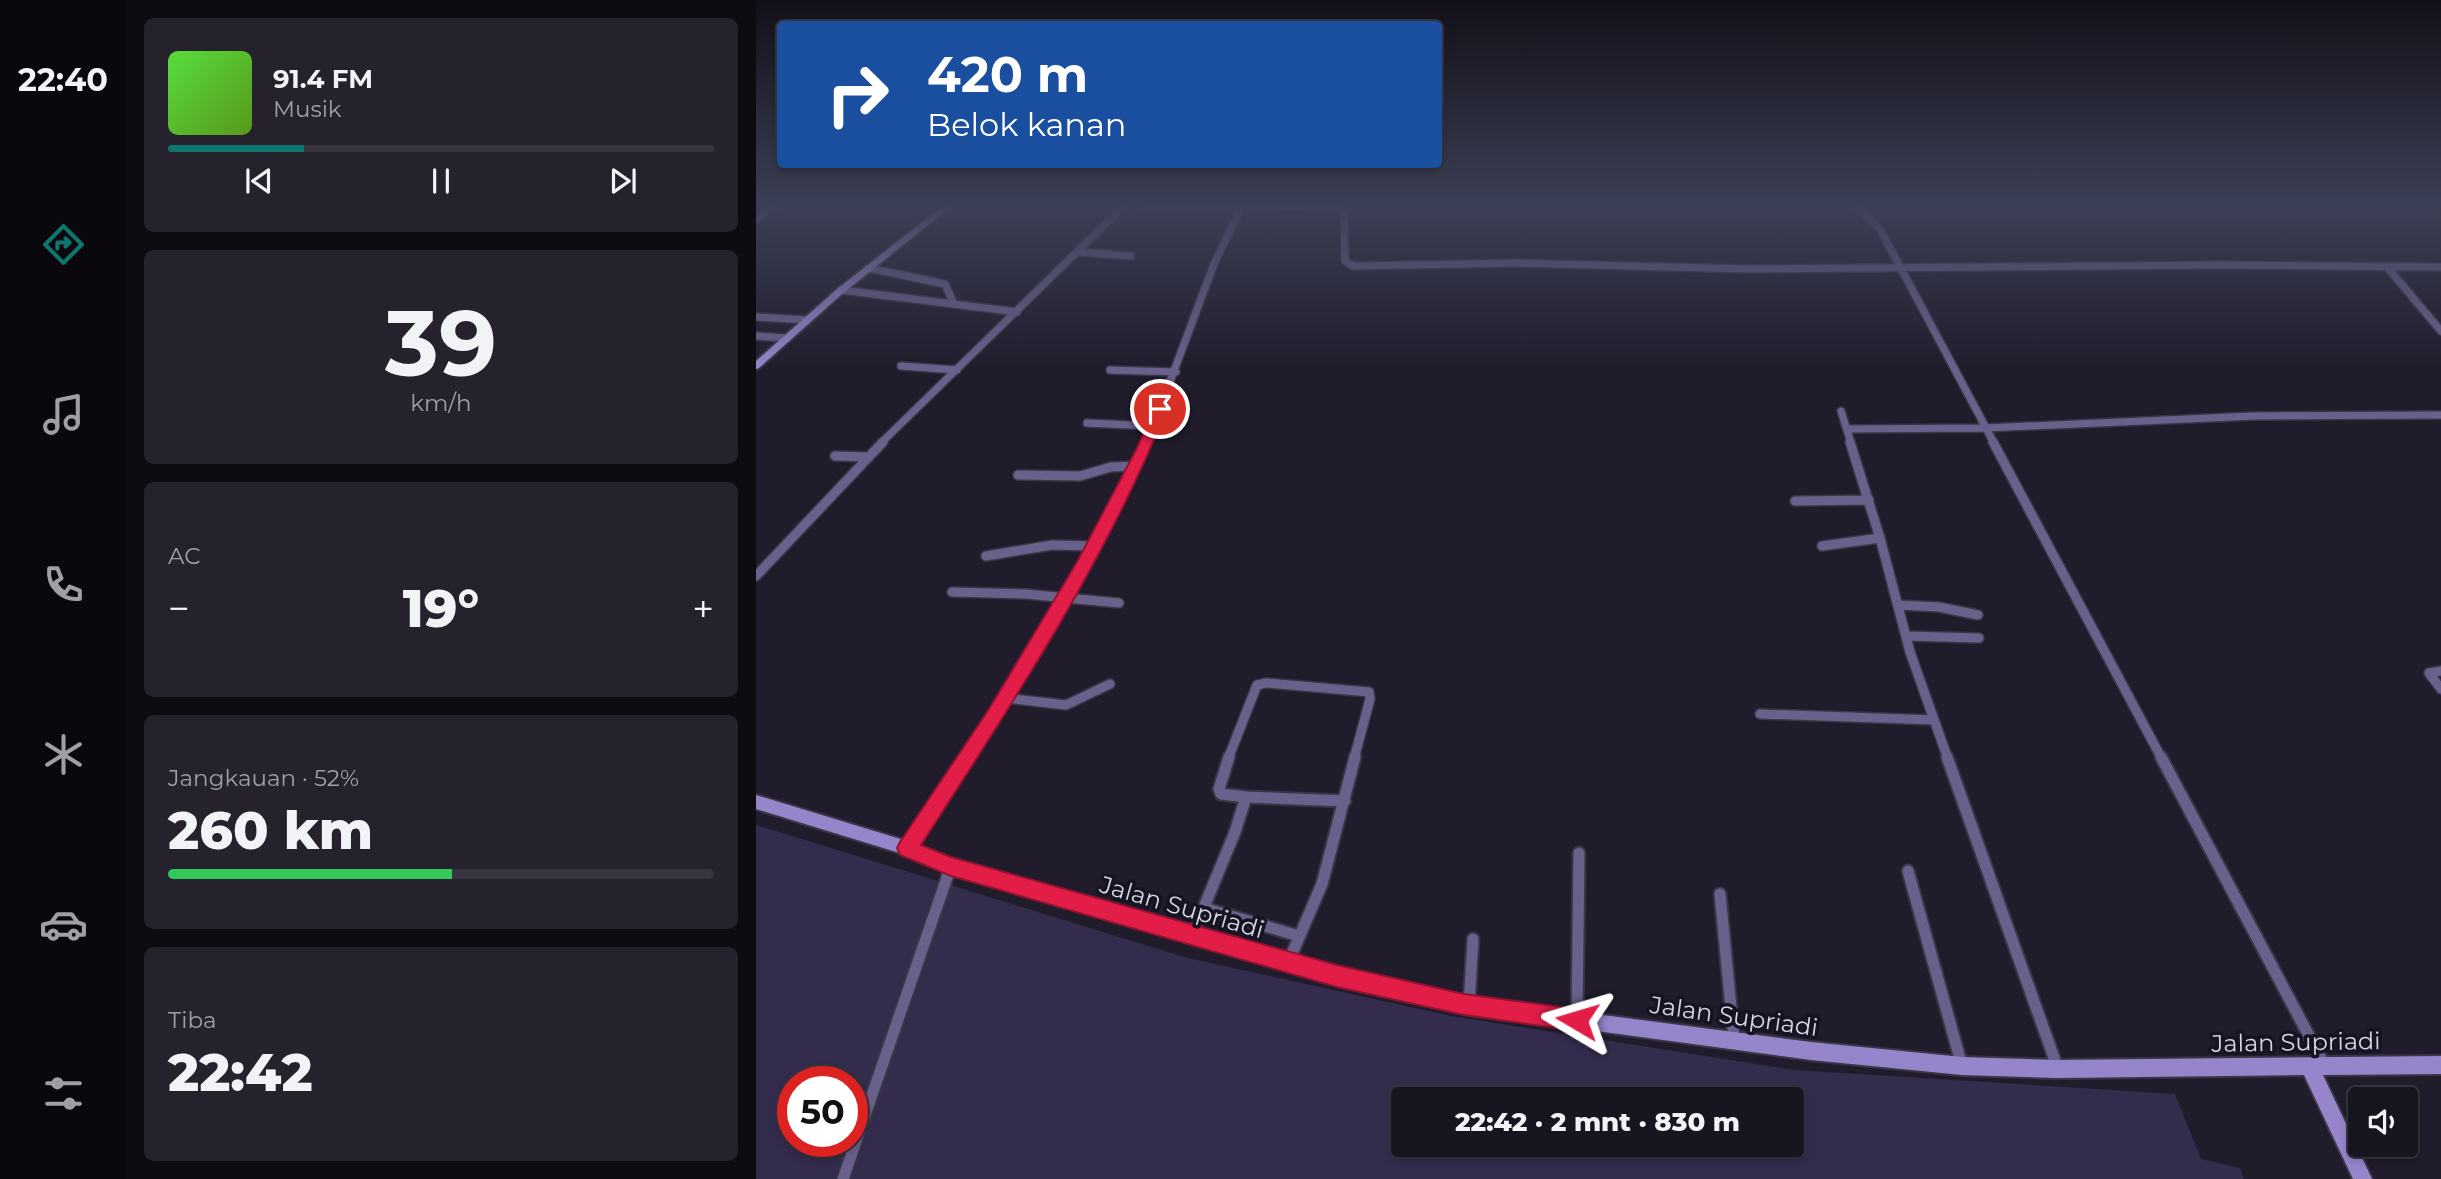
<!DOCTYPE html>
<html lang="id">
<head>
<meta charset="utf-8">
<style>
	body { margin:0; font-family:Montserrat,sans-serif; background:#25222e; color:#f1f3f6; height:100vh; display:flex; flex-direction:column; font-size:26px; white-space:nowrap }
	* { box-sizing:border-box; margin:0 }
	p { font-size:23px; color:#9f9fa5 }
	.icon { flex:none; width:38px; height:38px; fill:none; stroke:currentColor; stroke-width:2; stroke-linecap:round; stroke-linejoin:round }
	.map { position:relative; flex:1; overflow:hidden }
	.sheet { display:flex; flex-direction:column; gap:18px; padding:18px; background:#0d0c12; width:630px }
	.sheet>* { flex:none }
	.guide { position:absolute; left:21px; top:21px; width:665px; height:147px; border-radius:7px; box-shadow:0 4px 10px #0003,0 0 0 2px #36343f; background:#1a4fa0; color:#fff; overflow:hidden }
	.buttons { position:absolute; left:1592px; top:1087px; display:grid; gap:14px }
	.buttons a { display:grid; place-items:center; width:70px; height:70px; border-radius:7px; background:#181521; box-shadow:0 4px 10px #0003,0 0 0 2px #36343f; font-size:35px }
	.speed { position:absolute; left:21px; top:1066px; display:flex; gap:14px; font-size:35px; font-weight:700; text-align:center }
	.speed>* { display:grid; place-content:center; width:91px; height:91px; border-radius:50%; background:#181521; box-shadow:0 4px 10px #0003,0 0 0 2px #36343f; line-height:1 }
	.speed .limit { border:10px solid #d22; background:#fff; color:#111 }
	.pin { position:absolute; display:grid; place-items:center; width:60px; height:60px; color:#fff; margin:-30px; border:4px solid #fff; border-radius:50%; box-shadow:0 2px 7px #0007 }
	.me { position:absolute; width:77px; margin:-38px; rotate:277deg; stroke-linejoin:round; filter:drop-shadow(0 0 5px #0008) }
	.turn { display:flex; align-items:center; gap:24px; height:147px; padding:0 35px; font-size:32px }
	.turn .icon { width:91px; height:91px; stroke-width:2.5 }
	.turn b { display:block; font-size:49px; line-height:60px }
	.big { font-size:52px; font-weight:800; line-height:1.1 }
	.sheet .card { flex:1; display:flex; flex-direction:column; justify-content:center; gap:10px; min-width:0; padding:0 24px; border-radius:10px; background:#25222e }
	.sheet .dial { align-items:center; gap:0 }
	.dial b { font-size:91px; line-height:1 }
	.song { display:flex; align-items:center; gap:21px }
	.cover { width:84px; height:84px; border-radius:10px; background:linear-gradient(135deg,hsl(110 70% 55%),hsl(90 70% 35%)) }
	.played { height:7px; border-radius:4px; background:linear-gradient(90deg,#0f766e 25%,#36343f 25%) }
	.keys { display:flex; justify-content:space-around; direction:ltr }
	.heat { display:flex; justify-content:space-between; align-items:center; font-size:38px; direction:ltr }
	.charge { height:10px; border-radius:5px; background:linear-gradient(90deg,#34c759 52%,#36343f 0) }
	.trip { position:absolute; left:635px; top:1087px; width:413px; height:70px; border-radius:7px; background:#181521; box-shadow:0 4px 10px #0003,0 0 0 2px #36343f; font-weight:800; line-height:70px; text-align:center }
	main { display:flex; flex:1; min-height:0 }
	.tabs { display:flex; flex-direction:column; width:126px; justify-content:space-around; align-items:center; background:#0a080d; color:#9f9fa5 }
	.tabs .icon { width:49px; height:49px }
	.tabs .on { color:#0f766e }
	.tabs b { font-size:32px; color:#f1f3f6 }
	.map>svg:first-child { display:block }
</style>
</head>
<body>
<main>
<nav class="tabs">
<b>22:40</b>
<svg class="icon on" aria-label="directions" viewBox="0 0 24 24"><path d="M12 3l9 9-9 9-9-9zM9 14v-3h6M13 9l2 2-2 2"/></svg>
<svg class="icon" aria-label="music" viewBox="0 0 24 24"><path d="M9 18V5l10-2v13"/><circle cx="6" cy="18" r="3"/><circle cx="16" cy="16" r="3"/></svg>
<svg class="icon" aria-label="phone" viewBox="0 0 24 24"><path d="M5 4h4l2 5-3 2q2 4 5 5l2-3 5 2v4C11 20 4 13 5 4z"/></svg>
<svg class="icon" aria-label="climate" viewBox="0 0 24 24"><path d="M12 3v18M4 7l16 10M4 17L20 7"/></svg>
<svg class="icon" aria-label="car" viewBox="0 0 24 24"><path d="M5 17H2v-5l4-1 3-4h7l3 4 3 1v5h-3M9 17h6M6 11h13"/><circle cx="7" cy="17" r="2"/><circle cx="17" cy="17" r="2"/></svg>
<svg class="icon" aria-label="filters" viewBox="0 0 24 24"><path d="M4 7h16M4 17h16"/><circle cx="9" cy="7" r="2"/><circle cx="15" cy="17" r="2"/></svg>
</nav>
<section class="sheet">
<div class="card">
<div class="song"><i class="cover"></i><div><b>91.4 FM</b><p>Musik</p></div></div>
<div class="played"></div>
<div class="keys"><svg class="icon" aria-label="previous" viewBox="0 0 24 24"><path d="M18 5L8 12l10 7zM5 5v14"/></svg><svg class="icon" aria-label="pause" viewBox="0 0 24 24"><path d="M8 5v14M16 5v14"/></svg><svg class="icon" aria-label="next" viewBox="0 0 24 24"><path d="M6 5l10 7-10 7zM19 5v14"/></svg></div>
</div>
<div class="card dial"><b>39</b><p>km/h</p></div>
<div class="card"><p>AC</p>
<div class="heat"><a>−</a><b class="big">19°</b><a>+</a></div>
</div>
<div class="card"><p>Jangkauan · 52%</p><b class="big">260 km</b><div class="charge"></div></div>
<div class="card"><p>Tiba</p><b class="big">22:42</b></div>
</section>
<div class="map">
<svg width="1685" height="1179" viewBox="0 0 1685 1179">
	<rect width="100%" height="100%" fill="#201c2c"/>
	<path fill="#342c4d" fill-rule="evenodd" d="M0 825 428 957 695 1016 1038 1070 1419 1094 1445 1159 1484 1168 1488 1179H0ZM37 1082H96V1141H37ZM648 1099H1036V1144H648Z"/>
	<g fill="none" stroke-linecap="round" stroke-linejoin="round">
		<defs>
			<path id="street-far2" d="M387 205 584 207 588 213 589 261 597 266 761 263 994 269 1464 265 1685 267
				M1099 205 1124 229 1238 443
				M0 220 19 205
				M323 252 375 256
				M1631 267 1685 331
				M112 268 189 284 198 304
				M85 290 261 312
				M1 317 51 320
				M0 336 31 338
				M145 366 201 370
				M354 370 420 372
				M1085 411 1095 443
				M331 423 397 426
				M1091 429 1230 428 1498 416 1685 415
				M125 443 369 205
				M391 443 458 264 486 206"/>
			<path id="street-far1" d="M1094 442 1124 538 1154 652 1192 759
				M1237 442 1406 759
				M79 456 111 457
				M262 475 324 476 355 467 379 466
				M1039 501 1113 500
				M1066 546 1124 538
				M230 556 296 545 338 546
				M0 576 127 442
				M196 592 270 594 363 603
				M1142 605 1183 607 1222 615
				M1150 636 1223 638
				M1685 671 1673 673 1685 689
				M250 698 310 705 354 684
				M1004 714 1178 720
				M209 759 306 602 391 442
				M472 759 501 685 510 683 613 692 614 699 598 759"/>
			<path id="street" d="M473 757 463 789 465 794 490 797
				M1191 757 1302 1069
				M1405 757 1569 1066
				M151 848 210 757
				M1152 871 1206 1066
				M964 894 978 1039
				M448 908 543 936
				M436 936 479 832 490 797 589 801
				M532 963 566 884 599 757
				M713 1005 717 939
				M821 1020 823 853
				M87 1179 195 866"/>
			<path id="secondary" d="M188 205H197L86 294 3 368 0 369V361L80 290Z
				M0 795 151 841 195 859 581 968 708 997 1055 1042 1206 1057 1302 1060 1685 1056V1074L1567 1075 1616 1179H1597L1548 1075 1302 1078 1206 1075 1055 1060 708 1013 581 984 195 873 150 855 0 809Z"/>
		</defs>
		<use href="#street-far2" stroke="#393645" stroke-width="10"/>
		<use href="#street-far1" stroke="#393645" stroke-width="12"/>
		<use href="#street" stroke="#393645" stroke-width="15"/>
		<use href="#secondary" stroke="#393645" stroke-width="4"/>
		<use href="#street-far2" stroke="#6a608c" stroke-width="7"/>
		<use href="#street-far1" stroke="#6a608c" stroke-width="9"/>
		<use href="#street" stroke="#6a608c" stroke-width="11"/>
		<use href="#secondary" fill="#9685cb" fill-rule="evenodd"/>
	</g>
	<linearGradient id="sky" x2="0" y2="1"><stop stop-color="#120f18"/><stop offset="0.55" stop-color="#3c4056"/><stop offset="1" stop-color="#3c4056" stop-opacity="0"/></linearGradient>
	<rect width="1685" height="370" fill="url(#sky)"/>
	<path fill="#e11d48" stroke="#92132f" stroke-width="2" d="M404 405 411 409C349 563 255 706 165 845L195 857 581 965 708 994 821 1009 828 1012 832 1020 828 1028 821 1031 708 1015 581 987 195 876 144 855 141 848 144 842 233 709 321 562 381 448 398 409Z"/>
	<g text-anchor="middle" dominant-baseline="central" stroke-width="7" stroke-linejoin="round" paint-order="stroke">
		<g font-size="24" fill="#d6d4df" stroke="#161322">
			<text transform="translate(426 907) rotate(16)">Jalan Supriadi</text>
			<text transform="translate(978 1016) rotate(8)">Jalan Supriadi</text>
			<text transform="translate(1540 1042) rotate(-1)">Jalan Supriadi</text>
		</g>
	</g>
</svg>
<div class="buttons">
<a><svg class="icon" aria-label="sound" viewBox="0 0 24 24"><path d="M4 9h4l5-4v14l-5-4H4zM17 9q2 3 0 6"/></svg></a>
</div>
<div class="speed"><div class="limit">50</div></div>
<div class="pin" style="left:404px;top:409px;background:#d93025"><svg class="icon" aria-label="arrive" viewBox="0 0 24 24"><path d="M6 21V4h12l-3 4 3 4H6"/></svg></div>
<svg class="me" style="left:821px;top:1020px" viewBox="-20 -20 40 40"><path d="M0-17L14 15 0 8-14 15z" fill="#e11d48" stroke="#fff" stroke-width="4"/></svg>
<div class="trip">22:42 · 2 mnt · 830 m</div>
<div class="guide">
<div class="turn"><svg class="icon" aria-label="right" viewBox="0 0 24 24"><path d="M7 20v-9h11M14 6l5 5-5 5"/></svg><div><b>420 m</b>Belok kanan</div></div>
</div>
</div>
</main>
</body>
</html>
